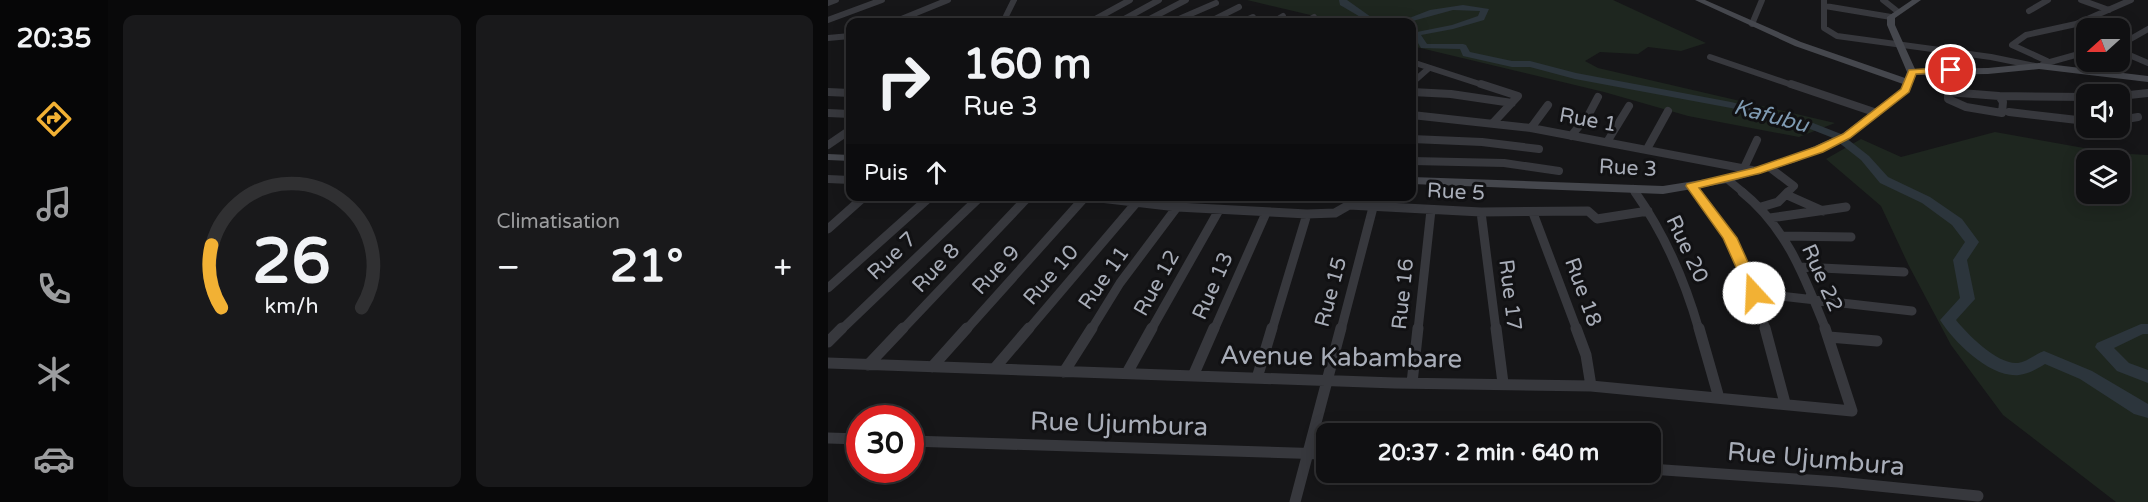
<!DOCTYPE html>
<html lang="fr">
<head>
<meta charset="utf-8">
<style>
	body { margin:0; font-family:"Varela Round",sans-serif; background:#19191b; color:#f1f3f6; height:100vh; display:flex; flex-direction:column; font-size:22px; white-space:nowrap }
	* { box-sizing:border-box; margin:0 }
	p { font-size:20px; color:#9c9d9f }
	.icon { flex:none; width:33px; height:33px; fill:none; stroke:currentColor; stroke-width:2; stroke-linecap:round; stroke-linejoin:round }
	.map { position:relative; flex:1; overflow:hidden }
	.drawer { display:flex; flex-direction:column; gap:15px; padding:15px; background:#09090a; width:720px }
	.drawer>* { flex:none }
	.banner { position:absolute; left:18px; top:18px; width:570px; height:183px; border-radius:12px; box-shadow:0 3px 15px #0003,0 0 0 2px #303032; background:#101012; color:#f1f3f6; overflow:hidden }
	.needle { width:39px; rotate:249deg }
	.tools { position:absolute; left:1248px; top:18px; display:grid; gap:12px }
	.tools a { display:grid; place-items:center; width:54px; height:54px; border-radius:12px; background:#101012; box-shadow:0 3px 15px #0003,0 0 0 2px #303032; font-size:30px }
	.speed { position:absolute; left:18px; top:405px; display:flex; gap:12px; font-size:30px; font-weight:700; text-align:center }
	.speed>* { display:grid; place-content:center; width:78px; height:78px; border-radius:50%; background:#101012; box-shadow:0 3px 15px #0003,0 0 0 2px #303032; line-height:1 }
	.speed .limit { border:9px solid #d22; background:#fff; color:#111 }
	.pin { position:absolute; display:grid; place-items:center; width:51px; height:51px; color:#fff; margin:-26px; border:3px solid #fff; border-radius:50%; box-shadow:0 2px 6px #0007 }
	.me { position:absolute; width:66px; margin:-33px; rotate:340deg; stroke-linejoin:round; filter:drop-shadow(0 0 4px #0008) }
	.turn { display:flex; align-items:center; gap:21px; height:126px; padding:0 18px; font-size:27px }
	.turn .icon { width:78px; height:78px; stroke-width:2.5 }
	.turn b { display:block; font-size:42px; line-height:51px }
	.then { display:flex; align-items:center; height:57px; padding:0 18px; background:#0003; gap:12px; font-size:22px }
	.big { font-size:45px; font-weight:700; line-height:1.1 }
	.drawer .tile { flex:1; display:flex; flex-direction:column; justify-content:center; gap:9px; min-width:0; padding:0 21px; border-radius:12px; background:#19191b }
	.drawer .dial { align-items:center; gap:0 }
	.dial svg { height:156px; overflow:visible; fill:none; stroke:#303032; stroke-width:7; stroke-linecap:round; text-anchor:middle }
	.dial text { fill:#f1f3f6; stroke:none }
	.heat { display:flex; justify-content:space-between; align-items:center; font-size:33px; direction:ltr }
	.drawer .tiles { flex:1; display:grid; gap:15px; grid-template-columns:repeat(2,1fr) }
	.trip { position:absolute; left:488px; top:423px; width:345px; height:60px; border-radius:12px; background:#101012; box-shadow:0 3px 15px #0003,0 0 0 2px #303032; font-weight:700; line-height:60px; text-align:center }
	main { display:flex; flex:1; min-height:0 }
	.tab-bar { display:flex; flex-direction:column; width:108px; justify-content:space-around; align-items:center; background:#060607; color:#9c9d9f }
	.tab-bar .icon { width:42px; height:42px }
	.tab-bar .active { color:#f2b134 }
	.tab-bar b { font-size:27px; color:#f1f3f6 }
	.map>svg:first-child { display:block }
</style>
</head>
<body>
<main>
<nav class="tab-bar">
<b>20:35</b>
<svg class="icon active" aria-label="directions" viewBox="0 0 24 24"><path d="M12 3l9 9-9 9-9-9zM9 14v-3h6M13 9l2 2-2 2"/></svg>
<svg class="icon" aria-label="music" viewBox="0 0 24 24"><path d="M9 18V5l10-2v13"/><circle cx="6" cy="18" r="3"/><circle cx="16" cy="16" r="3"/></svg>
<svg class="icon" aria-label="phone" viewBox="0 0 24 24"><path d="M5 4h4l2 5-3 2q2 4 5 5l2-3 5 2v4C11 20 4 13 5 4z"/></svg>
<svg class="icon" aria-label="climate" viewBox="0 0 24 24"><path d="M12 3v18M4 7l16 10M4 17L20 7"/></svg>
<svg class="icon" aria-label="car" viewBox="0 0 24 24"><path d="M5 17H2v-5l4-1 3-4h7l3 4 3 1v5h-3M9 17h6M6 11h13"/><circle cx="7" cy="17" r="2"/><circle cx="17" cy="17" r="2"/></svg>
</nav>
<section class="drawer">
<div class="tiles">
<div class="tile dial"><svg viewBox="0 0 100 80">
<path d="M14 69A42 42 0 1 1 86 69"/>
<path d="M14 69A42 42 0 0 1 9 37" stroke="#f2b134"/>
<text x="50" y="56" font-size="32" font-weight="700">26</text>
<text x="50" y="72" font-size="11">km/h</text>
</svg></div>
<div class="tile"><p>Climatisation</p>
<div class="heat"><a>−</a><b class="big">21°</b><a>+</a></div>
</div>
</div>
</section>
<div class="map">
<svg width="1320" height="502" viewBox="0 0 1320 502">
	<rect width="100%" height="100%" fill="#161618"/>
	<path fill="#1e261f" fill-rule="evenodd" d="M419 0H785L878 43 853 51 820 47 810 54 772 52 757 61 770 68 1007 123 971 137 860 116 776 92 584 46V22H512Z
		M1167 132 1284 153 1320 155V502H1288L1175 415 1123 345 1081 266 1053 206 998 159 1033 139 1073 157ZM1258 160H1292V194H1258Z"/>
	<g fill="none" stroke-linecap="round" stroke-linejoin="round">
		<path stroke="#2c353c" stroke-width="1.5" d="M531 15 537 22
			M584 32 588 33"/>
		<path fill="#2c353c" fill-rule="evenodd" d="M511 0H519L550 22H541L512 5Z
			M635 5 661 9 656 20 625 29 593 35 599 44H635L638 45 642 52 684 61H702L748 73 903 102 980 121 1013 134 1041 156 1060 177 1102 197 1134 219 1151 242 1139 260 1147 299 1128 320C1140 335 1170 365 1190 363 1199 362 1207 354 1216 351L1264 371 1320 404V418L1306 414 1252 379 1217 364C1209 369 1200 374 1191 375 1162 378 1126 342 1112 320L1132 298 1125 260 1137 242 1124 225 1094 203 1052 183 1033 160 1005 138 972 125 903 108 747 79 702 67H684L635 56 632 49 593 48 584 33 624 25 650 16 652 11 625 10 581 22H571L602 10Z
			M1313 324H1320V334H1315L1286 348 1301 363 1320 370V383L1289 371 1267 347 1269 343Z"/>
		<path stroke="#37383d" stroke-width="6" d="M996 0V28L1009 36 1163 57 1207 66
			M1055 0 1069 11
			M1253 0 1281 10
			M0 3 8 0
			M997 6 1063 17
			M1201 11 1220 0
			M0 20 54 0
			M66 22 120 0
			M175 22H231
			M180 22 178 16 186 0
			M262 22 302 0
			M291 22 331 0
			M316 22 358 0
			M344 22 388 3
			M381 22 411 7
			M414 22 425 17
			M445 22 455 16
			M477 22 486 17
			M924 24 934 0
			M0 38 22 36
			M1292 45 1320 29
			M1292 51 1320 63
			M882 57 967 86
			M1219 61 1184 45 1198 35 1248 24 1303 0
			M584 62 658 86
			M1215 64 1258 52
			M584 83 601 68"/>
		<path stroke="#37383d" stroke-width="8" d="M653 84 690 96 665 123
			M963 84 1049 113
			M0 92 22 93
			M584 92 623 94 684 103
			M1120 92 1171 96 1175 102 1174 113 1138 107 1120 99Z
			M1171 96 1258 97
			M1292 96 1320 93
			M1181 112 1258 121
			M0 113 22 114
			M584 115 703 128 929 171
			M1292 120 1310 117
			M703 128 720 105
			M743 136 761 114 770 97
			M584 139 654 142 711 149
			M779 142 801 106
			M0 145 22 130
			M819 149 840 111
			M584 161 676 163 731 171
			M941 167 966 186 959 193
			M916 168 929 140
			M0 179 22 180
			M899 179 916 193
			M864 186 870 193
			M805 189 808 193"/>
		<path stroke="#37383d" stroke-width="9" d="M807 192C836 233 857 281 871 330
			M869 192C902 233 924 279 938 330
			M914 192C959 228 977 278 998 330
			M959 195 995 211
			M255 196 349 207 479 214 507 213 521 205 653 212 760 211 769 219 820 211
			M933 207 950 202 960 192
			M653 212 668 330
			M705 213 749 330
			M942 218 1018 207
			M0 229 37 196
			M955 236 1023 237
			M973 267 1076 272
			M0 288 103 196
			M926 293 1084 311
			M13 330 153 196
			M74 330 201 196
			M138 330 257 197
			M200 330 308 203
			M263 330 292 283 349 207
			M323 330 391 210
			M386 330 438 213
			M444 330 479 214
			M513 330 548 196
			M590 330 603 210"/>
		<path stroke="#37383d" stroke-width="11" d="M668 328 675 383
			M748 328 758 355 763 386
			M871 328 891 398
			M937 328 957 403
			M1001 337 1049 341
			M0 342 14 328
			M0 363 567 383 763 386 1024 411 997 328
			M40 365 75 328
			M104 367 139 328
			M166 369 201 328
			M236 372 264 328
			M299 373 324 328
			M365 376 386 328
			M429 378 444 328
			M584 383 590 328
			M0 438 32 439
			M82 441 498 454
			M822 469 1010 482 1150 496
			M467 502 513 328"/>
		<path fill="#45474d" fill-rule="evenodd" d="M867 0H877L973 42 1077 78 1079 72 1059 25V17L1084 0H1093L1067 18V25L1087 69 1160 68 1211 63 1320 76V82L1211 69 1160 74 1088 75 1080 92 1022 138 968 162 899 183 835 194 584 184V177L835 186 898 176 960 158 1014 134 1073 89 1075 84 967 46Z
			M0 154 22 155V161L0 160Z"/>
	</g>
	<path fill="#f2b134" stroke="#9d7322" stroke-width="1.5" d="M1123 67 1127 70 1126 72 1088 74 1081 92 1022 138 995 152 933 173 871 188 909 238 934 293 926 297 921 296 895 238 858 186 859 184 926 168 987 147 1015 134 1073 89 1081 70Z"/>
	<g text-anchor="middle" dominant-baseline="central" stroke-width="6" stroke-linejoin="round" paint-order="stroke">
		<g font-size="21" fill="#a8adb8" stroke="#111113">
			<text transform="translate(760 120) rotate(10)">Rue 1</text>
			<text transform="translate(800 168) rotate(3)">Rue 3</text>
			<text transform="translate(628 192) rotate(3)">Rue 5</text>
			<text transform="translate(859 249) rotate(65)">Rue 20</text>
			<text transform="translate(64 256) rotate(-44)">Rue 7</text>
			<text transform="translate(108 268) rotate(-47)">Rue 8</text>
			<text transform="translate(168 270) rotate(-47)">Rue 9</text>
			<text transform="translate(223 275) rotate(-49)">Rue 10</text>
			<text transform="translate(276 278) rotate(-55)">Rue 11</text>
			<text transform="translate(994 278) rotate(66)">Rue 22</text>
			<text transform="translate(329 283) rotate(-61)">Rue 12</text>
			<text transform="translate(385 286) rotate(-66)">Rue 13</text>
			<text transform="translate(503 292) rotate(-75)">Rue 15</text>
			<text transform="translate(755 292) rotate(70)">Rue 18</text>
			<text transform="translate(575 294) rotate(-84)">Rue 16</text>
			<text transform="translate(682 295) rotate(83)">Rue 17</text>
		</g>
		<g font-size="22" font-style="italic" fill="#7f9bb3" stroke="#111113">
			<text transform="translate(943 116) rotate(15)">Kafubu</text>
		</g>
		<g font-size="26" fill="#a8adb8" stroke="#111113">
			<text transform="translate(513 357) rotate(1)">Avenue Kabambare</text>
			<text transform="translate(291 424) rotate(2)">Rue Ujumbura</text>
			<text transform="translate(988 459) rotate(5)">Rue Ujumbura</text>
		</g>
	</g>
</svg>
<div class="tools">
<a><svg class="needle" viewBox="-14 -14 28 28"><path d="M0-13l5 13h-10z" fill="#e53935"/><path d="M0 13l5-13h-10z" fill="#9c9d9f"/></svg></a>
<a><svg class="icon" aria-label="sound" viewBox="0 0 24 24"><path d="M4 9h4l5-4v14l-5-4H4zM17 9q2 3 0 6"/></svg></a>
<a><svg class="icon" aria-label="layers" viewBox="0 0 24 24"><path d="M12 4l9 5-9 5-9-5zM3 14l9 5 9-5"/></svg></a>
</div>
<div class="speed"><div class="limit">30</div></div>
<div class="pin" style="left:1123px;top:70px;background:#d93025"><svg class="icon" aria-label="arrive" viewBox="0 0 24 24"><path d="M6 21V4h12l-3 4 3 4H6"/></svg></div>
<svg class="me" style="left:926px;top:293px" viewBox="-20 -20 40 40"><circle r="19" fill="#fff"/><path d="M0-13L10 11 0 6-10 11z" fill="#f2b134"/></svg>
<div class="trip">20:37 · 2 min · 640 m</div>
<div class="banner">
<div class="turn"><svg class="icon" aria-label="right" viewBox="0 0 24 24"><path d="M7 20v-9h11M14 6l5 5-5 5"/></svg><div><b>160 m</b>Rue 3</div></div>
<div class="then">Puis<svg class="icon" aria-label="ahead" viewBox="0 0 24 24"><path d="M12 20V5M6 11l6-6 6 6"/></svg></div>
</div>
</div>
</main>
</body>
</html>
